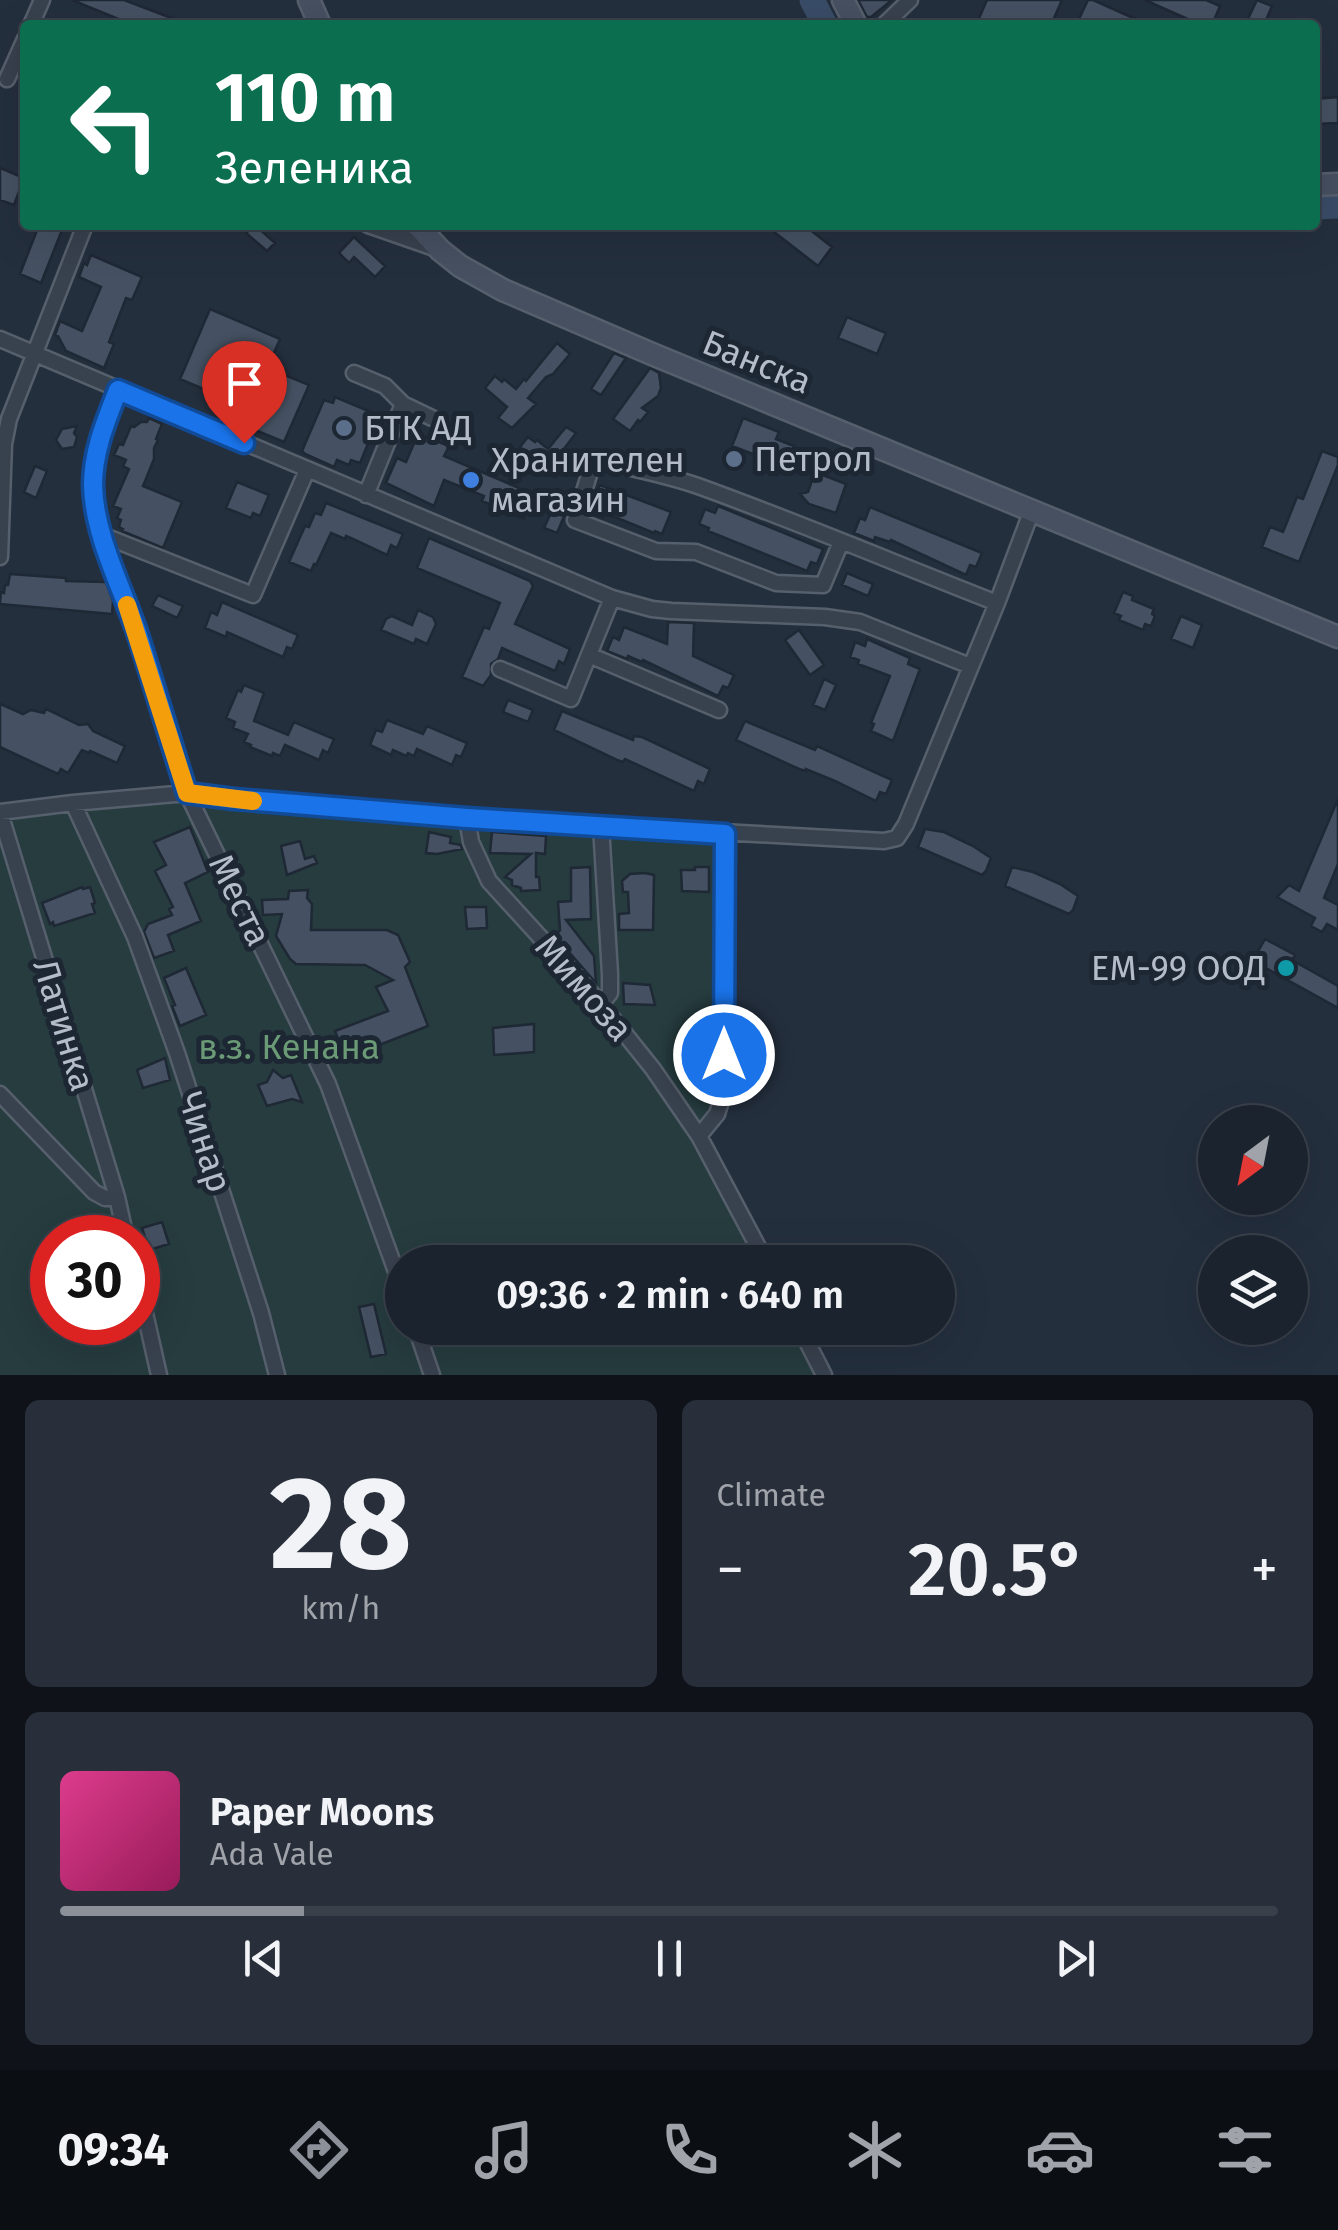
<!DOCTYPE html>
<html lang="en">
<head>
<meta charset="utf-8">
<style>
	body { margin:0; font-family:"Fira Sans",sans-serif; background:#282f3a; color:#f1f3f6; height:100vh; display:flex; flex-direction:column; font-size:38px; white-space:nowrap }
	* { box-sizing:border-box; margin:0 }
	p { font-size:32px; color:#a0a4aa }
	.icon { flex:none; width:55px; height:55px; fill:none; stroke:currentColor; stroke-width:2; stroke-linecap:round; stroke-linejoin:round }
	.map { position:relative; height:1375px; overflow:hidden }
	.details { display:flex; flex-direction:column; gap:25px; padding:25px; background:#0f1319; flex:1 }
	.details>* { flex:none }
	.guide { position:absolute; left:20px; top:20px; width:1300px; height:210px; border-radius:10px; box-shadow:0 10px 40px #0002,0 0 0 2px #39404a; background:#0b6e4f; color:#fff; overflow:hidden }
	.needle { width:65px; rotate:212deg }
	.tools { position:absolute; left:1198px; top:1105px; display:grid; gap:20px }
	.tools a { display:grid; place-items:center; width:110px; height:110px; border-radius:50%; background:#1b232e; box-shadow:0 10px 40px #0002,0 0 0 2px #39404a; font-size:50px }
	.speed { position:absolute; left:30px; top:1215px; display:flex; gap:20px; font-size:50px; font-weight:700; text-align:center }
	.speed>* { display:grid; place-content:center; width:130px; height:130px; border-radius:50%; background:#1b232e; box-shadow:0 10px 40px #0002,0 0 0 2px #39404a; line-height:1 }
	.speed .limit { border:15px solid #d22; background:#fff; color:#111 }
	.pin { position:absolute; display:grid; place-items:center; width:85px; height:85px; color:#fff; margin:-102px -42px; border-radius:50% 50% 50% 0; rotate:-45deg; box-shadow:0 0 10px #0007 }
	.pin .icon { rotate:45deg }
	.me { position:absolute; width:110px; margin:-55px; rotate:0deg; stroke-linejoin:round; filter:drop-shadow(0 0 8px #0008) }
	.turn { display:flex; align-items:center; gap:35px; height:210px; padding:0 30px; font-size:45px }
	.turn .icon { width:130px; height:130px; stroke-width:2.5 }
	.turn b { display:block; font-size:70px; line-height:85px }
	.big { font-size:75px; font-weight:600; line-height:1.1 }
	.details .widget { flex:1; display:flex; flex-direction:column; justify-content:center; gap:15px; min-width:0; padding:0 35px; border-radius:15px; background:#282f3a }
	.details .dial { align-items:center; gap:0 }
	.dial b { font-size:130px; line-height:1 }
	.song { display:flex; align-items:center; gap:30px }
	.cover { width:120px; height:120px; border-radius:15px; background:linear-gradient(135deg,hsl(330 70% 55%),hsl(330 70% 35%)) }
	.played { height:10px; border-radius:5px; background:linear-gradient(90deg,#8c9099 20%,#39404a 20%) }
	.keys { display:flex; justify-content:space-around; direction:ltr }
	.heat { display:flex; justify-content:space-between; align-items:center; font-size:55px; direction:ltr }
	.details .tiles { flex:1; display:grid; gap:25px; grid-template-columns:1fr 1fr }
	.widget:last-child { grid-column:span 2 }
	.trip { position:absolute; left:385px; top:1245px; width:570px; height:100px; border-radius:50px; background:#1b232e; box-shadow:0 10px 40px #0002,0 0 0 2px #39404a; font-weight:600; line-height:100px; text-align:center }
	.tabs { display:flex; height:160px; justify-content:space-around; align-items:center; background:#0b0e12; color:#a0a4aa }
	.tabs .icon { width:70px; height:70px }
	.tabs .active { color:#8c9099 }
	.tabs b { font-size:45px; color:#f1f3f6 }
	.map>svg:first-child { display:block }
</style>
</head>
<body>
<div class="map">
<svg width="1338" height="1375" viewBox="0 0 1338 1375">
	<rect width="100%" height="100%" fill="#242f3e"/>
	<path fill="#263c3f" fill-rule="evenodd" d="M187 793 725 834 728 1098 698 1146 764 1262H402V1328H801L828 1375H0V812ZM52 1238H138V1322H52Z"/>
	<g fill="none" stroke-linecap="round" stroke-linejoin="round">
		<path stroke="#394c67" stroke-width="25" d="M812 0 825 25
			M1315 207 1338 206"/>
	</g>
	<path fill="#455162" stroke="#1f2835" stroke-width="2.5" d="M72 0H124L190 25H133Z
		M858 0H892L871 17H867Z
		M987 0H1062L1051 25H976Z
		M1088 0H1093L1149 25H1087L1078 21Z
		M1145 0H1206L1220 6 1212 25H1201Z
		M1257 0 1272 6 1264 25H1245Z
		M1338 97V123L1315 124V99Z
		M0 168 24 178 14 205 0 200Z
		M39 225H64L41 283 20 274Z
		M255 225 275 243 267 251 246 233Z
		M765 225H804L832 247 818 266Z
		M354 237 385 266 375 277 354 257 349 263 339 253Z
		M91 255 142 277 132 300 126 298 109 342 114 344 104 368 66 351 58 336 55 335 60 321 82 331 101 287 79 277 84 263 87 265Z
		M210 309 280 339 270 362 282 367 280 373 309 385 284 442 255 430 262 414 180 379Z
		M847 317 886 333 877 354 838 338Z
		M557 343 570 354 553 374 546 377 528 398 536 404 512 428 498 418 507 407 485 388 495 376 502 382 504 379 516 389 524 379 526 381Z
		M614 353 626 358 601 395 591 389Z
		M650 368 659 373 661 388 658 396 642 408 648 412 640 422 638 420 630 431 613 419Z
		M335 397 371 412 368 418 377 422 360 463 351 460 349 465 337 460 334 467 305 454 302 451 324 400 333 403Z
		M149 418 162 424 156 439 158 440 154 448V459L143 486 182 502 163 548 122 531 123 529 119 527 121 520 117 518 121 509 113 506 129 469 123 466 126 460 114 455 119 444 123 445 131 426 134 427 141 422H147Z
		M743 418 779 432 776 439 794 446 786 466 782 465 778 475 765 470 768 460 732 446Z
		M77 426 74 433 77 437 74 447 62 449 56 440 62 429Z
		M566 427 576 433 560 454 564 457 562 460 566 464 555 477 520 447 528 437 535 442 537 440 548 449Z
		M418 434 449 446 444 456 519 488 524 519 482 501 484 496 444 480 434 506 386 483 397 458 406 462Z
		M1322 451 1338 457V465L1299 562 1262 547 1270 527 1283 532 1297 497 1303 499Z
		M35 466 47 471 36 498 24 492Z
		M815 472 846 484 836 513 809 504 800 494 808 492Z
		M237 482 269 495 260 516 253 513 251 518 226 508Z
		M600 485 671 512 662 534 655 531 654 533 605 513 603 518 595 514 589 509Z
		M556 502 568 507 557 533 544 528Z
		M326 503 403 534 397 548 391 545 387 555 353 539 346 536 345 539 331 533 316 565 314 564 311 571 289 562 305 526 309 527 315 513 321 515Z
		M718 506 823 549 817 564 811 562 807 571 708 531 709 528 699 524 705 509 715 513Z
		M870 507 982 553 976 567 970 565 966 575 891 540 890 542 875 537 874 541 854 533 860 518 865 520Z
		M429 538 530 581 533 586 515 624 570 649 564 664 559 661 555 671 502 648 498 659 491 664V675L483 686 462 677 484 627 489 629 500 603 417 568Z
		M847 573 873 584 868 596 842 585Z
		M10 574 66 578V581L106 582 113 601 112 614 0 604 1 592 4 593 5 585H8Z
		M1123 592 1133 596 1132 600 1154 609 1152 614 1155 616 1151 626 1145 624 1143 630 1119 620 1121 616 1114 613Z
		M158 595 183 606 177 618 152 606Z
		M222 602 298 635 292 649 287 647 283 657 227 632 226 637 205 628 211 612 217 615Z
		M418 610 433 617 436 624 427 644 416 639 414 644 381 630 386 619 392 616 412 625Z
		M1181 616 1202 625 1193 648 1171 639Z
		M668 622 694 623 693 656 734 675 728 688 723 686 718 696 643 660 642 662 628 656 627 659 607 651 613 637 619 640 624 627 667 644Z
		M799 630 824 665 810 675 785 640Z
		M867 639 910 658 908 664 920 669 893 741 871 731 874 724 871 723 890 676 858 664 859 660 850 657 855 642 865 646Z
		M824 679 836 685 825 710 813 705Z
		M244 685 264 693 254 721 288 735 294 722 334 739 328 753 323 750 319 760 285 745 280 756 273 753 272 756 250 747 251 745 244 742 248 734 233 728 235 722 226 718 238 690 241 692Z
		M508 700 533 710 528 722 503 712Z
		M0 704 23 714 31 710 44 713 46 709 79 725 88 724 93 731 125 746 117 763 90 751 89 753 82 750 68 773 61 769 58 774 0 747Z
		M562 711 633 740 634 736 642 737 710 769 704 784 698 781 694 791 625 759 623 762 617 760 554 730Z
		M387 720 423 734 427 726 467 743 461 757 456 755 452 765 417 749 414 756 408 753 406 756 393 750 391 755 370 745 376 730 382 732Z
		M745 721 815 750 817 746 892 780 886 794 880 792 876 801 835 781 806 769V771L799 769 736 740Z
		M1338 799V864L1324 898 1338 905V930L1327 924 1322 932 1311 926 1315 918 1277 897 1289 885 1299 891Z
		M190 827 208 872 185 883 201 921 168 935 174 951 154 958 144 932 148 924 172 915 169 909 173 907 155 871 166 865 154 842Z
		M925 829 944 832 973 846 991 858 986 871 982 875 918 847Z
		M429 832 451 837 450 843 461 845 462 849 437 854 426 853Z
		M492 832 546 836 545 854 536 853V877H539L540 890 521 891V888L512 885V880L505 877 531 854 490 853Z
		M300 841 305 859 314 856 317 863 287 875 281 846Z
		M590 867 591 919 566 920 594 956 596 983 555 936 560 930 558 902 571 901V868Z
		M695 867H709V892L682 891 681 870H695Z
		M1012 867 1033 872 1060 884 1078 896 1073 910 1069 914 1005 886Z
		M645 873 654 875 653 930H619V914L629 913 628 892H623L622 881 630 874Z
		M82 887 83 889 90 887 95 903 92 904 95 913 54 926 53 922 50 924 42 903Z
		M308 890 307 898 312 904 311 930H387L398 935 410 962 405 967 428 1026 346 1058 335 1031 388 1011 376 987 393 980 365 965 296 964 290 959 276 936 282 914 263 915 262 900 288 899 289 891Z
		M465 907H486L487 928 467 929Z
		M1265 939 1295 955 1292 960 1338 986V1008L1253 961Z
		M186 968 206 1015 180 1026 172 1006 175 1005 164 978Z
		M623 983 650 985 655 1005 624 1004Z
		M534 1024V1052L494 1055 493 1028Z
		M165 1058 170 1080 143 1088 137 1070Z
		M273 1070 283 1078 291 1075 302 1102 292 1099 267 1106 258 1085 267 1082Z
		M162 1222 169 1244 149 1250 142 1228Z
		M374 1304 386 1354 371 1357 359 1307Z"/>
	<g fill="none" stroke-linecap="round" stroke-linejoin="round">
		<defs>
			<path id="street" d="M31 25 42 0
				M884 25 910 0
				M7 79 25 39
				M368 225 434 248
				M0 339 612 598 652 609 671 611 825 617 860 622 970 666
				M354 373 385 386 403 404 366 495
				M118 390 98 444 94 465 95 507 101 531 137 632 187 793 328 1084 402 1288
				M403 404 432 418
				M102 535 253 595 307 470
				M841 542 823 585 776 583 696 552 656 551 575 520 594 459C628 468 664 474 698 486 798 522 897 564 997 603
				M0 557 4 444 9 419 85 225
				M589 655 719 710
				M500 669 571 699 612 598
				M73 803 135 937 177 1053 261 1313 277 1375
				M0 812 73 803 187 793 467 818 884 841 897 838 906 824 997 603 1032 510
				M0 813 117 1197 126 1238
				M467 818 471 842 489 881 601 1004 653 1069 699 1136 766 1262
				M601 1004 610 993V974L601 826
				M0 1094 94 1192 105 1198 117 1197
				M699 1136 717 1114 724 1092 725 834
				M138 1282 159 1375
				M416 1328 432 1375
				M800 1328 824 1375"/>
			<path id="secondary" d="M309 0 320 25
				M843 0 856 25
				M1315 185 1338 184
				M417 225 440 250 460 266 503 290 652 354 1338 637"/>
		</defs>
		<use href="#street" stroke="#565f6c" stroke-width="19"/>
		<use href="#secondary" stroke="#565f6c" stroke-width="25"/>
		<use href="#street" stroke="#38414e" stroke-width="14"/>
		<use href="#secondary" stroke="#465061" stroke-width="20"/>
	</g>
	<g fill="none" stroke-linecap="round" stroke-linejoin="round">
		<defs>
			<path id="route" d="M244 443 118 390C106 421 93 451 93 485 94 535 121 585 137 632 154 685 170 740 187 793L234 799 467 818 725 834 724 1055"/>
		</defs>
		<use href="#route" stroke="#114b97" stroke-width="25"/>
		<use href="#route" stroke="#1a73e8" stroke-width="18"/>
		<path stroke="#f59e0b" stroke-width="18" d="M127 605 187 793 253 801"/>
	</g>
	<g fill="#5c6f8a" stroke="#1d2633" stroke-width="4">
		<circle cx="344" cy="428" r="10"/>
		<circle cx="734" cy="459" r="10"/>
	</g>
	<circle fill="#3f7fe0" stroke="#1d2633" stroke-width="4" cx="471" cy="480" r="10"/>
	<circle fill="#0f9aa8" stroke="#1d2633" stroke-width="4" cx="1286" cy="968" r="10"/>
	<g text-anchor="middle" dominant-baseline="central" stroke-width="10" stroke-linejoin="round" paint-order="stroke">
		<g font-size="35" fill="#b4bcc9" stroke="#1d2633">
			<text transform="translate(757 362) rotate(22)">Банска</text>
			<text transform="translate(240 900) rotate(64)">Места</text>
			<text transform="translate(584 988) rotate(49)">Мимоза</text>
			<text transform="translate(64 1025) rotate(73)">Латинка</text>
			<text transform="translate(205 1142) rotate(72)">Чинар</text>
		</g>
		<g font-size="35" fill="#b4bcc9" stroke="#1d2633" text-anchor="start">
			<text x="364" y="428">БТК АД</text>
			<text x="754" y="459">Петрол</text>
			<text x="491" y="460">Хранителен<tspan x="491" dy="40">магазин</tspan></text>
			<text x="1266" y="968" text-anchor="end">ЕМ-99 ООД</text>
		</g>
		<g font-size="35" fill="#6b9a76" stroke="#1d2633">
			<text x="289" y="1047">в.з. Кенана</text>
		</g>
	</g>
</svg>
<div class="tools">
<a><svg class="needle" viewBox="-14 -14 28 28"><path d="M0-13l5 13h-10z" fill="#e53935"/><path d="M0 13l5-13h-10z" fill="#a0a4aa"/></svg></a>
<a><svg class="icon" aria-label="layers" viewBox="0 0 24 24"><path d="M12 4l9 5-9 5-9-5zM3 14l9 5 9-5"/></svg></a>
</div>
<div class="speed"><div class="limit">30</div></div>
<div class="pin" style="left:244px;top:443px;background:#d93025"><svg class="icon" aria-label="arrive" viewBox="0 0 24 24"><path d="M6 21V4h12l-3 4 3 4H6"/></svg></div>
<svg class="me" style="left:724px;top:1055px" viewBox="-20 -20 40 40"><circle r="17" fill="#1a73e8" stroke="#fff" stroke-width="3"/><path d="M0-11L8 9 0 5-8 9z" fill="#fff"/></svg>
<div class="trip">09:36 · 2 min · 640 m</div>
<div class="guide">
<div class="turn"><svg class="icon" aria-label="left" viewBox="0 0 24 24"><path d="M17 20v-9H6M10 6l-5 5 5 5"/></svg><div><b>110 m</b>Зеленика</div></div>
</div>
</div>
<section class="details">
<div class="tiles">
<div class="widget dial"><b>28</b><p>km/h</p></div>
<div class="widget"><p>Climate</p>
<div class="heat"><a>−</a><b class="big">20.5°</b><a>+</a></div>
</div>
<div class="widget">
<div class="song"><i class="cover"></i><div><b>Paper Moons</b><p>Ada Vale</p></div></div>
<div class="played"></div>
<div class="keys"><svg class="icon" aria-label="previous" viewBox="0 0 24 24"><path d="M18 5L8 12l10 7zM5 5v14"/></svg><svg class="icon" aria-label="pause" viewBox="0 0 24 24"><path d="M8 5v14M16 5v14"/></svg><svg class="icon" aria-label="next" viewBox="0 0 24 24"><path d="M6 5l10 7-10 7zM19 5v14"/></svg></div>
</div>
</div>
</section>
<nav class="tabs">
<b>09:34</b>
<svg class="icon active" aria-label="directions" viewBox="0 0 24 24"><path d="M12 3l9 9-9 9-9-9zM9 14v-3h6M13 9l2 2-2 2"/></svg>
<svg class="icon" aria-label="music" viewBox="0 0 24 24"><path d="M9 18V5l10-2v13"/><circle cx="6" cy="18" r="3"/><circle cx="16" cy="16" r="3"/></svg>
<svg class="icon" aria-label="phone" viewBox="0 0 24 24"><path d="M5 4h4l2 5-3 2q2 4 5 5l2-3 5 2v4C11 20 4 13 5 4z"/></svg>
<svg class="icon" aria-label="climate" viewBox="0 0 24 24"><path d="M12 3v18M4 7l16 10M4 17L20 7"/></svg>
<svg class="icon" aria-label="car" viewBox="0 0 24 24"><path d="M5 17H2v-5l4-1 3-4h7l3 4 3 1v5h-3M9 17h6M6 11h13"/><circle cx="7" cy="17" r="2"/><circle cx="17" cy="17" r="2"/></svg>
<svg class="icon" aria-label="filters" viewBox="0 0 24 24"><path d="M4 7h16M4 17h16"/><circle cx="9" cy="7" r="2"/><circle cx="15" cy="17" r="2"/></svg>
</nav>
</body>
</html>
